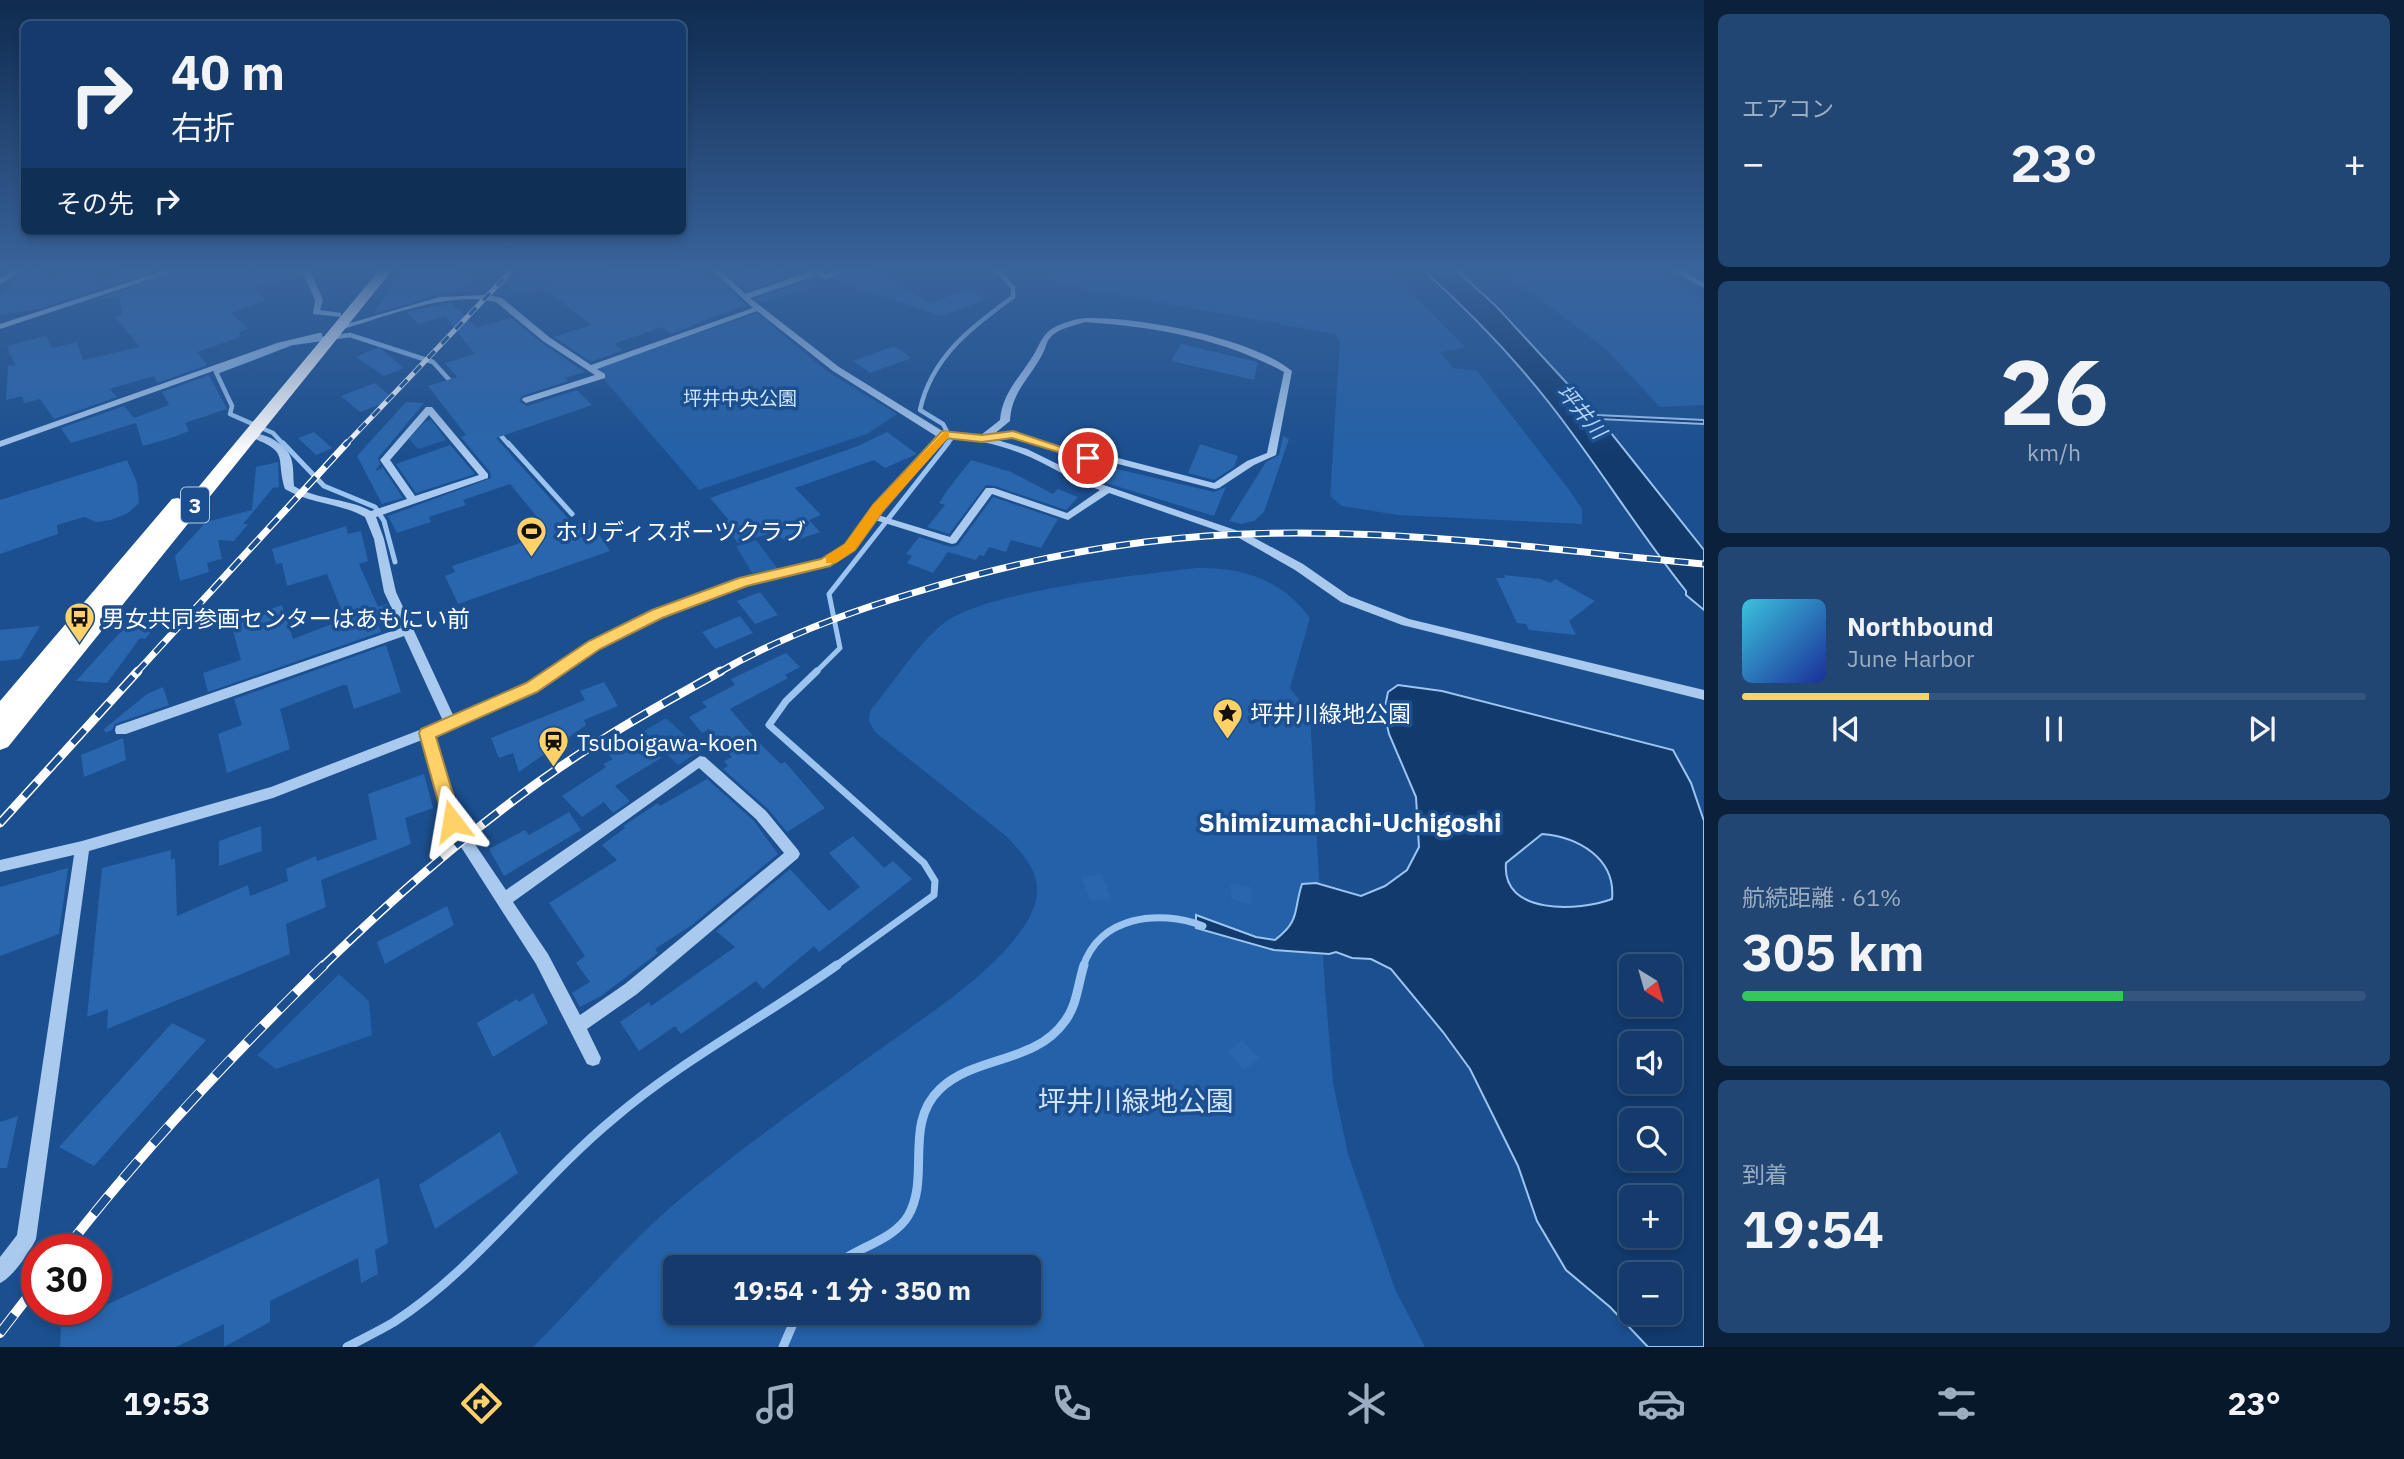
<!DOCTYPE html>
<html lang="ja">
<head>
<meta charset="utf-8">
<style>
	body { margin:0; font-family:"IBM Plex Sans","Noto Sans JP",sans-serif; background:#214673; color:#f1f3f6; height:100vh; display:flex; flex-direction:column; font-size:26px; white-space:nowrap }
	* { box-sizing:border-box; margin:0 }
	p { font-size:23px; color:#9dadc1 }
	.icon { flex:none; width:38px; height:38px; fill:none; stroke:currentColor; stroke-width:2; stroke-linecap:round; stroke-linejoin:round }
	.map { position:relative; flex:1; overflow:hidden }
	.drawer { display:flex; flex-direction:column; gap:14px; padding:14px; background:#0b203b; width:700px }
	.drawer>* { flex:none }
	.top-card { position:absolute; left:21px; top:21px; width:665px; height:214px; border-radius:10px; box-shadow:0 4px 10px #0003,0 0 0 2px #33557e; background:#143b6b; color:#f1f3f6; overflow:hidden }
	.needle { width:46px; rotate:143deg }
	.fabs { position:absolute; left:1619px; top:954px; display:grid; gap:14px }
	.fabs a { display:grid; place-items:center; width:63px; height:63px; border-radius:10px; background:#143b6b; box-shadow:0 4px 10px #0003,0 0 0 2px #33557e; font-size:35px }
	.speed { position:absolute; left:21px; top:1234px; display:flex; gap:14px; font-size:35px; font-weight:700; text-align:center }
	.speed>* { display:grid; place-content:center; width:91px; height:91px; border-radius:50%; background:#143b6b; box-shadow:0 4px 10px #0003,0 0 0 2px #33557e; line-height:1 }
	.speed .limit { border:10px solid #d22; background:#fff; color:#111 }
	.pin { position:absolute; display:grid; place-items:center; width:60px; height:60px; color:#fff; margin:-30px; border:4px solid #fff; border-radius:50%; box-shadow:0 2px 7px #0007 }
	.me { position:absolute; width:77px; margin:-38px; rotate:346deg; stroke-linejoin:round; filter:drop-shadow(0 0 5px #0008) }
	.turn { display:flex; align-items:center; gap:24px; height:147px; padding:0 35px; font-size:32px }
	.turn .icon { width:91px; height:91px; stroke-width:2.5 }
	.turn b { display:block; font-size:49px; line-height:60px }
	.then { display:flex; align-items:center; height:66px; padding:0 35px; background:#0003; gap:14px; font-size:26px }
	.big { font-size:52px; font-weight:700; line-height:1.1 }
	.drawer .card { flex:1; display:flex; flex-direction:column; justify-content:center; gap:10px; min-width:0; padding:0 24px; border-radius:10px; background:#214673 }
	.drawer .dial { align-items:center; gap:0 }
	.dial b { font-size:91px; line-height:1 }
	.song { display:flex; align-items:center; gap:21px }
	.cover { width:84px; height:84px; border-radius:10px; background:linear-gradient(135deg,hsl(190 70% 55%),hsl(230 70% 35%)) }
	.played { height:7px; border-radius:4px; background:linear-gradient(90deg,#ffd166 30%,#33557e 30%) }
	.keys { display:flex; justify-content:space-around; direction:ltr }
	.heat { display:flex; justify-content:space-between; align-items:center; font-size:38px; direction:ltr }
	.charge { height:10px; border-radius:5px; background:linear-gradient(90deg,#34c759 61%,#33557e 0) }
	.trip { position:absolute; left:663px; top:1255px; width:378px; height:70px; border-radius:10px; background:#143b6b; box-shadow:0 4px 10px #0003,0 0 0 2px #33557e; font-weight:700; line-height:70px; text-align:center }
	.tabs { display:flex; height:112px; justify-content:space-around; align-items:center; background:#08182b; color:#9dadc1 }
	.tabs .icon { width:49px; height:49px }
	.tabs .active { color:#ffd166 }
	.tabs b { font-size:32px; color:#f1f3f6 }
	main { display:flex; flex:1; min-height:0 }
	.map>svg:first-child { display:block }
</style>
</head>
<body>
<main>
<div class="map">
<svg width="1704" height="1347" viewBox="0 0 1704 1347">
	<rect width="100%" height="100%" fill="#1b4f8f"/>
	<path fill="#2461a8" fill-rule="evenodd" d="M539 268H589L595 272 506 297 504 295 521 274Z
		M1044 268H1382L1420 301 1466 348 1440 352 1453 368 1477 371 1570 491 1582 509V524L1398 515 1342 506 1330 496 1340 341 1335 334 1102 292C1085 287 1052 284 1044 268Z
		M1500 268H1648L1704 299V405L1660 407 1607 350Z
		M757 313 828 372 897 414 867 434 699 490 595 369Z
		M431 420 446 440 418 449 409 439 424 422Z
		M756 540 778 569 752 573 736 546Z
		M1196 568C1244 567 1282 580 1310 618L1290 688 1310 714 1325 988 1333 1083 1348 1154 1395 1289 1425 1347H533C585 1295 634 1236 691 1190 749 1143 809 1100 869 1057 918 1021 1004 969 1031 914 1047 881 1029 860 1006 836L875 732 869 721 870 711C892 684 912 652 938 628 976 591 1139 575 1196 568ZM676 1267H1029V1312H676Z
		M666 718 701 750 678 765 644 731Z
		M339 974 369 1001 372 1035 276 1069 257 1055Z"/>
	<path fill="#123a6d" stroke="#9cc4f0" stroke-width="2" fill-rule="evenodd" d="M1421 268H1454L1496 306 1596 415 1704 420V424L1600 419 1704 550V610L1686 595V591C1638 531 1598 465 1550 404 1511 354 1466 308 1421 268Z
		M1398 685 1442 691 1673 750 1691 783 1704 821V1347H1648L1610 1307 1566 1270 1537 1221 1518 1166 1470 1069 1443 1032 1391 969 1371 959 1352 958 1336 952 1329 954 1274 950 1196 928V915L1256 937 1275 940C1301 920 1293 911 1302 884L1316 883 1361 896 1385 886 1407 870 1419 847 1416 797 1389 734 1384 712 1388 692ZM1542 834C1578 837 1616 858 1612 899 1580 911 1501 916 1506 863ZM1631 966H1670V1004H1631ZM1631 1043H1670V1082H1631ZM1631 1120H1670V1158H1631ZM1631 1197H1670V1236H1631ZM1631 1274H1670V1312H1631Z"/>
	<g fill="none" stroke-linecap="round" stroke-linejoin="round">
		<path stroke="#9cc4f0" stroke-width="4.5" d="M496 430 509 445
			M284 445 273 433 230 414 232 406 216 372 292 343 350 335 433 362 453 384
			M946 445 951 439 943 424 920 410C931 358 971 327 1013 297V288L996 268"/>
		<path stroke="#9cc4f0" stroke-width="5" d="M283 443 324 486 375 507 384 521 395 562
			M508 443 572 514
			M815 673 840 648 829 594 948 443"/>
		<path stroke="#9cc4f0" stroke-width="7" d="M817 671 786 701 769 725 924 863 935 881 934 895 834 967
			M1083 967C1099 916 1159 909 1203 926"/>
		<path stroke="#9cc4f0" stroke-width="9" d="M833 1267C854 1248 893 1241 908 1216 931 1177 903 1124 940 1089 976 1055 1035 1064 1065 1021 1077 1005 1078 984 1084 965
			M347 1347C362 1339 379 1331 394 1322 476 1269 538 1181 613 1119 682 1060 763 1018 837 965
			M783 1347 798 1312"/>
	</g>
	<path fill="#2a66ad" d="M29 268H45L44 281 90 273 101 287 115 271 123 268H164L38 309 0 315V296Z
		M186 268H299L301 275 255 288 266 301 231 313 248 328 239 333 240 337 197 352 207 364 205 366 157 383 154 376 110 389 117 397 54 419 40 399 24 403 22 396 6 400 8 366 15 365 7 346 46 336 52 348 77 342 83 360 140 347 115 317 123 315 119 297 95 300Z
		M404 268H457L473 284 373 314Z
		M612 268H677L679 277 696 272 709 280 716 277 746 305 671 334 662 327 614 344 623 350 591 362 554 337 591 325 544 287Z
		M747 268H763L769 272 783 268 793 275 746 291 728 274Z
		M862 268H871L930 303 969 289 987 299 941 316 834 279Z
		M804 282 811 287 763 302 755 299Z
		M451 303 477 327 511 318 542 343 585 372 565 378 568 381 522 396 519 401 527 406 577 390 592 405 496 438 574 525 590 520 610 551 458 604 445 576 455 572 452 566 526 541 524 537 547 529 510 484 463 500 466 505 429 517 431 522 397 533 388 516 491 478 490 472 461 437 466 435 428 386 457 377 445 363 475 354 445 316 419 324 407 312Z
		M1181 344 1258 362 1254 380 1171 361Z
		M894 346 911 358 870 373 853 361Z
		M379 347 404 368 384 376 356 357Z
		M209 375 227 409 185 423 189 431 174 437 143 446 136 423 71 443 61 428 124 406 134 418 169 405 162 392Z
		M375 383 394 399 360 412 341 396Z
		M406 402 424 403 378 458 380 464 375 471 383 468 403 498 382 504 357 456Z
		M314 432 332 448 316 455 298 438Z
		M887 432 917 454 885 468 874 460 795 488 821 515 809 520 820 532 794 541 779 538 774 532 738 543 722 522 729 520 710 498 858 446Z
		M1283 436 1289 439 1264 512 1254 521 1241 524 1229 521 1266 462 1279 455Z
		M1200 444 1238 456 1234 467 1214 480 1188 473Z
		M450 445 475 474 416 493 396 464Z
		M127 460 137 483 139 503 128 513 111 520 96 522 84 517 57 525 58 534 0 554V500Z
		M971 460 1011 472 1053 494 1058 489 1078 497 1066 510 995 486 986 485 949 534 927 527 945 505 939 503 949 488Z
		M278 462 279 487 273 488 243 524H248L234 541 218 540 222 559 207 563 209 572 180 581 175 556 206 522 252 510 256 467Z
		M1113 468 1214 492 1226 487 1214 516 1106 483Z
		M993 497 1058 519 1041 548 1011 540 1006 552 989 547 984 556 979 555 976 560 948 552 933 573 907 563 912 556 906 554 919 537 951 547 958 545Z
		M346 526 348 534 361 531 368 561 359 564 378 607 387 604 393 618 378 624 381 632 208 692 203 673 241 660 231 623 282 605 293 639 345 619 327 574 287 586 282 563 276 564 272 549Z
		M1504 575 1541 579 1550 583 1555 579 1595 601 1569 621 1576 635 1529 630 1526 624 1517 623 1496 578H1505Z
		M760 592 778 615 755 624 737 601Z
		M740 616 753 633 715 649 702 632Z
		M134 617 162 619 145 639 140 638 107 683 76 681Z
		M40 626 20 659 0 661V630Z
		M386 645 401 692 354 709 347 685H343L280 709 290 749 227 773 218 734 242 725 234 699Z
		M786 653 800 667 785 675 788 678 730 709 758 742 781 764 785 762 825 808 787 832 768 809 723 769 728 766 724 761 732 757 709 729 702 733 689 717 707 707 702 702 735 685 731 679Z
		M604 682 618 706 584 720 586 725 519 772 513 753 499 758 491 738 585 700 580 691Z
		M163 687 169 705 115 724 112 730 106 733 104 729 147 694Z
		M642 736 661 758 615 786 630 801 613 813 604 802 582 817 562 796 606 767 603 764 613 759 609 755Z
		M123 738 126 760 84 777 81 755Z
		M424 774 433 808 405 818 411 844 321 880 326 907 286 924 290 954 107 1029 108 1009 87 1017 102 868 171 850V860L175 858 177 916 248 885 250 896 288 881 286 869 316 856 317 861 377 839 368 794Z
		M707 779 754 821 778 854 692 925 655 949 658 953 601 996 580 1007 572 993 590 982 576 963 585 956 549 903 617 860 602 845 625 828 623 826 658 803 660 806Z
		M569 812 581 830 504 876 489 849 525 830 529 835Z
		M261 826 262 851 219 866V841Z
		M853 836 884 868 893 861 912 879 819 952 814 946 763 989 756 981 681 1034 675 1026 639 1051 620 1022 649 1002 651 1006 735 947 716 931 790 869 829 911 860 887 829 853Z
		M68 868 59 934 0 956V887Z
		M1102 874 1111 899 1090 901 1082 877Z
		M1231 883 1251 887V904L1231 899Z
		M447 906 454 925 385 964 377 942Z
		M533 993 548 1023 493 1057 477 1023 517 999 519 1002Z
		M172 1023 206 1040 94 1166 59 1147Z
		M1243 1040 1259 1059 1244 1070 1228 1051Z
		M18 1116 7 1168H0V1122Z
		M500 1132 518 1173 435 1229 419 1185Z
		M379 1178 388 1243 375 1250 378 1274 361 1283 358 1258 270 1301V1322L224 1347V1324L176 1347H60L61 1326Z"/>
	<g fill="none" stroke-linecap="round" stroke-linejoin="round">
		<path fill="#a9c9ee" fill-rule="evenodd" d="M18 268H27L0 284V279Z
			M173 268H184L0 329V324Z
			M301 268H309L323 300 320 310 341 313V317L313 314 315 300Z
			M710 268H718L745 294 812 271 807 268H816L827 274 847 268H859L826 279 817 275 750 298 839 367 944 432 981 435 1000 420C1002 395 1018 379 1031 359 1040 346 1041 333 1057 326 1066 322 1078 318 1087 318 1140 317 1252 338 1292 371L1276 455 1254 465 1219 488 1215 489 1118 464 1085 460 1012 437 994 439 1027 449 1092 481 1247 534 1303 564 1349 596 1409 619 1704 690V700L1402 625 1341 602 1295 570 1239 538 1109 493 1068 520 992 494 956 543 952 544 875 520 854 549 829 566 747 585 661 617 598 648 535 691 497 710 434 735 458 819 506 890 700 756 705 757 766 811 798 850 800 854 798 858 637 994 587 1029 601 1058 599 1064 593 1066 587 1064 536 964 447 825 422 740 273 798 89 851 36 1239C30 1252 12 1278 0 1283V1257L17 1235 74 855 0 872V860L82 841 271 787 443 721 404 636 126 734H116L115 730 116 726 401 628 384 592 374 539 365 517C340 503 310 504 285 489 275 456 291 453 250 437V433C263 432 287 444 291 458 294 466 293 477 294 486 317 500 347 498 371 511L407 499 380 460 426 407H432L488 474V478L376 517 384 539 396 592 454 717 489 704 527 685 590 642 653 611 740 579 821 560 846 545 874 506 936 436 833 371 757 311 597 369 605 374V378L526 403 522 400 523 398 595 375 543 341 496 302C451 290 384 317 340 330L333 328 440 297 487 295 502 298 549 337 591 365 753 308ZM1085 322C1155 327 1221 338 1284 372L1267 453 1247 461 1214 483 1118 458 1089 455 1013 431 994 434 1010 421C1011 392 1031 377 1043 353 1046 348 1046 342 1050 338 1058 328 1074 326 1085 322ZM429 415 479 475 415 496 390 460ZM945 438C971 439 995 443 1020 453 1047 463 1072 481 1100 490L1067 513 994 488H986L950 537 878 515ZM699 768 756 819 784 853 625 984 580 1015 548 954 513 902Z
			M1667 268H1677L1704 283V288Z
			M319 333H322V337L283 346 0 447V441L277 343Z"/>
		<path fill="#fff" fill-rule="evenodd" d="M381 268H394L8 747 0 750V701L172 499 178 498 186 502Z"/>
		<defs>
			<path id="rail-far3" d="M345 445 514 268"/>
			<path id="rail-far2" d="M136 673 347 443
				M718 673C776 639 849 612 913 593 990 569 1065 552 1145 542 1329 518 1520 547 1704 564"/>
			<path id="rail-far1" d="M0 823 138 671
				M322 967C409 883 502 801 605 738 643 714 682 693 721 671"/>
			<path id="rail" d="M65 1250C143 1149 233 1054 324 965
				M0 1333 37 1285"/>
		</defs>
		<use href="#rail-far3" stroke="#fff" stroke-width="5"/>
		<use href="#rail-far2" stroke="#fff" stroke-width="7"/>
		<use href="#rail-far1" stroke="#fff" stroke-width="9"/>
		<use href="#rail" stroke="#fff" stroke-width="10"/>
		<use href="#rail-far3" stroke="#1b4f8f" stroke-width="3.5" stroke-dasharray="10" stroke-linecap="butt"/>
		<use href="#rail-far2" stroke="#1b4f8f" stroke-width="4.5" stroke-dasharray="14" stroke-linecap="butt"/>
		<use href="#rail-far1" stroke="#1b4f8f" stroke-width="6" stroke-dasharray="18" stroke-linecap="butt"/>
		<use href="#rail" stroke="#1b4f8f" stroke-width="8" stroke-dasharray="23" stroke-linecap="butt"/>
	</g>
	<linearGradient id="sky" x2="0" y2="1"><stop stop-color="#0f2b4f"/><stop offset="0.59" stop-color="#39639b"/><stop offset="1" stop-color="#39639b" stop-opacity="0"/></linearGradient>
	<rect width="1704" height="457" fill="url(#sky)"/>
	<path fill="#ffd166" stroke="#a68842" stroke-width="2" d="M942 431 982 435 1013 431 1094 458 1088 461 1012 438 982 442 945 438 883 511 855 550 830 566 747 586 662 618 600 649 537 692 436 737 461 821 458 826H445L419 733 421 729 526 683 589 641 652 610 739 578 821 559 845 544 873 505Z"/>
	<path fill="#f59e0b" d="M945 431 949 432V437L883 511 855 550 836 563H826V556L845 544 873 505Z"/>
	<defs>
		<symbol id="stadium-pin" viewBox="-11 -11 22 30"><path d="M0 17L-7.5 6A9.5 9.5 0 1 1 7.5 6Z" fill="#ffd166" stroke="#1b4f8f"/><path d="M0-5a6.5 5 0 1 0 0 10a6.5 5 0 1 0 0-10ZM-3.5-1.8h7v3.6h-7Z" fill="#111"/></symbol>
		<symbol id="bus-pin" viewBox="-11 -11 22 30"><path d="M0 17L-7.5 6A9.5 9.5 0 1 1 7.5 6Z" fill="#ffd166" stroke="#1b4f8f"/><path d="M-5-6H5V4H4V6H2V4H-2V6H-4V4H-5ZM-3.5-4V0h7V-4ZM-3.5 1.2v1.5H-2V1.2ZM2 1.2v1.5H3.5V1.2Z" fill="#111"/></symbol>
		<symbol id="sight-pin" viewBox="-11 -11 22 30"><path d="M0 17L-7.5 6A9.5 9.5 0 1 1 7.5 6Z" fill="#ffd166" stroke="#1b4f8f"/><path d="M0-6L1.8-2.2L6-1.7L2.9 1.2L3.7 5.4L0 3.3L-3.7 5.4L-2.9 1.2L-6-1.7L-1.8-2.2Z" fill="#111"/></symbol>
		<symbol id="station-pin" viewBox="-11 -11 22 30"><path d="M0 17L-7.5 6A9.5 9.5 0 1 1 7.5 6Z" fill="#ffd166" stroke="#1b4f8f"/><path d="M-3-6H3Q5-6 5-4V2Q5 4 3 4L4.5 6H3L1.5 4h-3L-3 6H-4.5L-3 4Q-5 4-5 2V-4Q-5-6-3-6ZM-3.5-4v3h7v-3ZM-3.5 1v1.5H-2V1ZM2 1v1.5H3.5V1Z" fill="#111"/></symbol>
	</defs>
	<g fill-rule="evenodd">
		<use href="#stadium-pin" x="514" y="514" width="35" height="47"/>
		<use href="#bus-pin" x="62" y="600" width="35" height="47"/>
		<use href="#sight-pin" x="1210" y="696" width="35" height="47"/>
		<use href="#station-pin" x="536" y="724" width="35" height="47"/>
	</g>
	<g text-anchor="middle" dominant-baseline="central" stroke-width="7" stroke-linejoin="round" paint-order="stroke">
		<g font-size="19" fill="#cfe3fa" stroke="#1b4f8f">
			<text x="740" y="398">坪井中央公園</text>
		</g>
		<g font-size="21" font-style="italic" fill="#b5d3f5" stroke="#1b4f8f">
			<text transform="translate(1582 411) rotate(50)">坪井川</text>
		</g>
		<rect fill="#1b4f8f" stroke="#bbcadd" stroke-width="2" x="181" y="487.5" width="28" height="35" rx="5"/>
		<g font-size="21" font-weight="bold" fill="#fff">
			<text x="195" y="505">3</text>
		</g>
		<g font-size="23" fill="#fff" stroke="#1b4f8f" text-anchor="start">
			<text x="555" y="531">ホリディスポーツクラブ</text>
			<text x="102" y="618">男女共同参画センターはあもにい前</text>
			<text x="1250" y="713">坪井川綠地公園</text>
			<text x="577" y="742">Tsuboigawa-koen</text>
		</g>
		<g font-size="26" font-weight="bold" fill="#fff" stroke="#1b4f8f">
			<text x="1350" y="822">Shimizumachi-Uchigoshi</text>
		</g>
		<g font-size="28" fill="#cfe3fa" stroke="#1b4f8f">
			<text x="1136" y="1100">坪井川緑地公園</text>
		</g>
	</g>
</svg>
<div class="fabs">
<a><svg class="needle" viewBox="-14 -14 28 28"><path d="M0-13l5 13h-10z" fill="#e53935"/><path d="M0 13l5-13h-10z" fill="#9dadc1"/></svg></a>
<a><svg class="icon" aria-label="sound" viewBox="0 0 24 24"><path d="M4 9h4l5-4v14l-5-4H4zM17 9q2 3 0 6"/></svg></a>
<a><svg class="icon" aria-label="search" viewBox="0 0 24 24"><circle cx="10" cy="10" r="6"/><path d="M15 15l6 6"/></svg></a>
<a>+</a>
<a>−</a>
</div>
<div class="speed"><div class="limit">30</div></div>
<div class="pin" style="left:1088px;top:458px;background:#d93025"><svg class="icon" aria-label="arrive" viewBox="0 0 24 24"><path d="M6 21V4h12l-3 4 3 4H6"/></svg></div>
<svg class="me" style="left:452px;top:821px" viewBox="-20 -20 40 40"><path d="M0-17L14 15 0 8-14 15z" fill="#ffd166" stroke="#fff" stroke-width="4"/></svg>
<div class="trip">19:54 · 1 分 · 350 m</div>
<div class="top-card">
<div class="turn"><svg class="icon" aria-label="right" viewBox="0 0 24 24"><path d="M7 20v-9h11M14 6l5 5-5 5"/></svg><div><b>40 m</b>右折</div></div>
<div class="then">その先<svg class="icon" aria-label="right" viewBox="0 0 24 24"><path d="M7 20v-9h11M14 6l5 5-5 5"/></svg></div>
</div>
</div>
<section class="drawer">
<div class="card"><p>エアコン</p>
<div class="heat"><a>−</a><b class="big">23°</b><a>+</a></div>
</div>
<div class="card dial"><b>26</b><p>km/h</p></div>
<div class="card">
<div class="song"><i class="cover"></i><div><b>Northbound</b><p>June Harbor</p></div></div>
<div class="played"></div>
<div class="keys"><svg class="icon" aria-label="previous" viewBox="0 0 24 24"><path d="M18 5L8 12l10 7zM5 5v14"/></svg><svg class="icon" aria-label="pause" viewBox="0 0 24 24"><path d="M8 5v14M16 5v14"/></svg><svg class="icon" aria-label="next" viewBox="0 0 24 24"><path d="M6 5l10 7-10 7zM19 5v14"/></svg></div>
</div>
<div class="card"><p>航続距離 · 61%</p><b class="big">305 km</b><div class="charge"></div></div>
<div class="card"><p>到着</p><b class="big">19:54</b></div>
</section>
</main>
<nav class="tabs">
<b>19:53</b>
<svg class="icon active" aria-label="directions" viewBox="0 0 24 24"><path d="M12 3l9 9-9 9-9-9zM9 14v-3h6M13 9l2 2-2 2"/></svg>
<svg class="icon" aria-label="music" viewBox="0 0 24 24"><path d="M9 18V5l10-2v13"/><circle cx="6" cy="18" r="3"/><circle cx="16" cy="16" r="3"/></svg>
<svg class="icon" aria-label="phone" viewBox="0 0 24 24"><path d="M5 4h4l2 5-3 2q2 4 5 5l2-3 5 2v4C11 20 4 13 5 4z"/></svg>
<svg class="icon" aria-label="climate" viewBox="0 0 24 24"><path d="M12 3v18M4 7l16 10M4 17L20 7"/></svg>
<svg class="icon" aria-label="car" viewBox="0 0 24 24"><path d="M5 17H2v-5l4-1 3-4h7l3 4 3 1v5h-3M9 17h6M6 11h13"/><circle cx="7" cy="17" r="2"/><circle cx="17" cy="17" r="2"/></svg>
<svg class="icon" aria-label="filters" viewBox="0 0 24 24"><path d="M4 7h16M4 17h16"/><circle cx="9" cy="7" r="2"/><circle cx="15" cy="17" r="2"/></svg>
<b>23°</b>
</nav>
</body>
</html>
